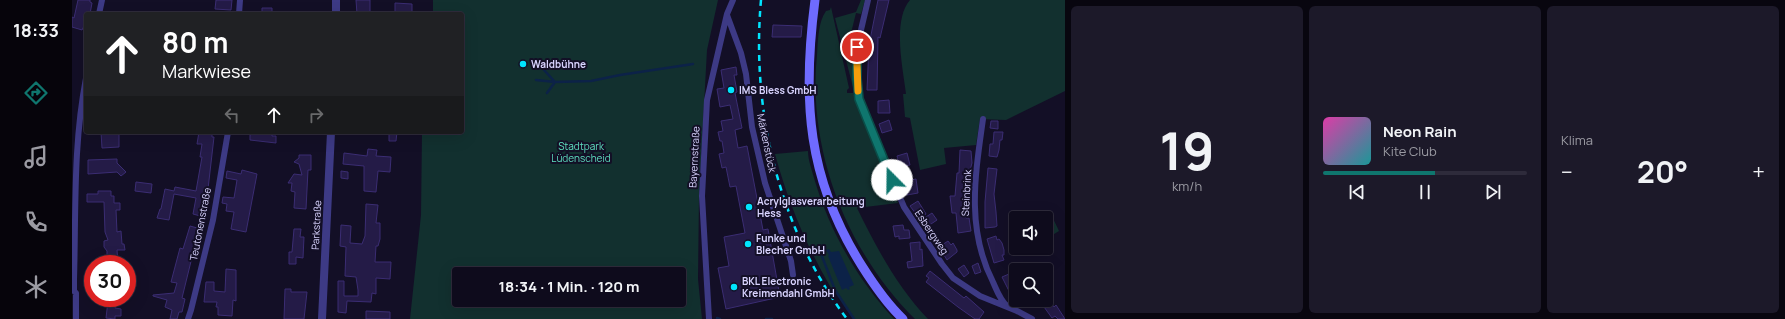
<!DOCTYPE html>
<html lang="de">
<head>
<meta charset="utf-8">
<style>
	body { margin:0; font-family:Manrope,sans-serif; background:#1c1929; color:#f1f3f6; height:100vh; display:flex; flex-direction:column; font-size:15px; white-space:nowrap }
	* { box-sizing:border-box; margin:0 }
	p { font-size:13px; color:#9b9ba3 }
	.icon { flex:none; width:22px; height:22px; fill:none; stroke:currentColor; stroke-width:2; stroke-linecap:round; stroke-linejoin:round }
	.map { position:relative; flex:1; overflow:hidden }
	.side { display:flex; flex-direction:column; gap:6px; padding:6px; background:#08060f; width:720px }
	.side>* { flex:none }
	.top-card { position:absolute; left:12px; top:12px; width:380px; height:122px; border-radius:4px; box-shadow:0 4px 16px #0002,0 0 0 1px #2e2b3b; background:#202124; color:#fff; overflow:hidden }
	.fabs { position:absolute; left:937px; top:211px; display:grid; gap:8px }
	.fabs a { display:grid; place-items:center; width:44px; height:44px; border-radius:4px; background:#0e0b1c; box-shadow:0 4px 16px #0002,0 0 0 1px #2e2b3b; font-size:20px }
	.speed { position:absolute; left:12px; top:255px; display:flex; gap:8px; font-size:20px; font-weight:700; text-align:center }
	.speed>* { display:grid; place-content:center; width:52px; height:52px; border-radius:50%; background:#0e0b1c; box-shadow:0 4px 16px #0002,0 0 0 1px #2e2b3b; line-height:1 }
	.speed .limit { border:6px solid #d22; background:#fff; color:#111 }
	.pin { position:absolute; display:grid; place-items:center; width:34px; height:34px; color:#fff; margin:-17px; border:2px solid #fff; border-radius:50%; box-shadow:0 1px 4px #0007 }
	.me { position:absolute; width:44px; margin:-22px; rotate:338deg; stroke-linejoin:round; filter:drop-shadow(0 0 3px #0008) }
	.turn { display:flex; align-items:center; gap:14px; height:84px; padding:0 12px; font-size:18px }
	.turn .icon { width:52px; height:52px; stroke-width:2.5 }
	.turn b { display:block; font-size:28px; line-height:34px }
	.lanes { display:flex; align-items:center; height:38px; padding:0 12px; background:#0003; justify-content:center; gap:20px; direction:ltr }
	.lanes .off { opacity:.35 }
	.big { font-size:30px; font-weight:700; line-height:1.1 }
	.side .widget { flex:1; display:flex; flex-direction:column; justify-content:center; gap:6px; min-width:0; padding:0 14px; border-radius:6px; background:#1c1929 }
	.side .dial { align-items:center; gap:0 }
	.dial b { font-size:52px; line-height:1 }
	.song { display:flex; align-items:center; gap:12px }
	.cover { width:48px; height:48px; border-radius:6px; background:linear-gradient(135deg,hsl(320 70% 55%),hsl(180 70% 35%)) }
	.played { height:4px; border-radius:2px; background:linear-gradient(90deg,#0f766e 55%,#2e2b3b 55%) }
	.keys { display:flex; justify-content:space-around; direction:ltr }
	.heat { display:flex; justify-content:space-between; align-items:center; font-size:22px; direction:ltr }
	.side .tiles { flex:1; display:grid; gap:6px; grid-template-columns:repeat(3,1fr) }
	.trip { position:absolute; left:380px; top:267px; width:234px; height:40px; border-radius:4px; background:#0e0b1c; box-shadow:0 4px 16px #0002,0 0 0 1px #2e2b3b; font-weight:700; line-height:40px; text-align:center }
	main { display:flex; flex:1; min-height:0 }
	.dock { display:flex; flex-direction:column; width:72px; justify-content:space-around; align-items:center; background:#06040b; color:#9b9ba3 }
	.dock .icon { width:28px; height:28px }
	.dock .on { color:#0f766e }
	.dock b { font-size:18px; color:#f1f3f6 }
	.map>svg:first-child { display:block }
</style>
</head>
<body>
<main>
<nav class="dock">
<b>18:33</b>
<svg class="icon on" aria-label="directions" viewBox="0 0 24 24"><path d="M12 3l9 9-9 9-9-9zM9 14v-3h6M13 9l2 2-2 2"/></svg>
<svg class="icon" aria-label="music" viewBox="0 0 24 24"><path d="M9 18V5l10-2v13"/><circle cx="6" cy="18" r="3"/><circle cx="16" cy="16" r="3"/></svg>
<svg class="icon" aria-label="phone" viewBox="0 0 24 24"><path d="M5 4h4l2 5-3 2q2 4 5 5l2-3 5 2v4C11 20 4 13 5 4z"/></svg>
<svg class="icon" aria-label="climate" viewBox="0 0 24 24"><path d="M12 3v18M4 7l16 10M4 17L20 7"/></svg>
</nav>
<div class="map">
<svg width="993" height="319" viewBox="0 0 993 319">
	<rect width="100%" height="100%" fill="#130f26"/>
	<path fill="#12302f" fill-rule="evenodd" d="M361 0H646L635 50 627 196 626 279 630 319H338L349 215 350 132H390V14H361ZM387 274H607V300H387Z
		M789 0H793L789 14 784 13 777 41 783 42 782 77 783 87H781L763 18 784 12Z
		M838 0H993V91L934 120 908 119 904 145 872 148 874 164 848 170 838 118 833 117 831 94H834C831 68 820 21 838 0Z
		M759 7 777 88 775 90V93H781L826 203 785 208C804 247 826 288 856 319H843C775 252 735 150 745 55 746 41 746 22 754 11L758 10Z
		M736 151C736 160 740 170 742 178 757 230 785 279 822 319H782L764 290 759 288C734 245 716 202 703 154Z
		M977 210 987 231 974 239V218H958L957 217Z"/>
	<path fill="#0c2248" d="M757 249 759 252 767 251 782 285 777 287 778 289 776 290 774 288 770 290 756 256 757 255 754 250Z"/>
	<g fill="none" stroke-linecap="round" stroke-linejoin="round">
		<path stroke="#0c2248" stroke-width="2.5" d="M472 70 483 82 475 93
			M464 80 483 82 519 81 548 75 621 64
			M748 251 763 290 782 319
			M645 318 648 319
			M694 319H700"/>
	</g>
	<path fill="#241b47" stroke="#3b2d73" d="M6 0H18V2L20 3 18 14H14L12 22 13 24 10 30 0 27V17L2 18Z
		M144 0H160L159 10 143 9Z
		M284 0H298V14H285Z
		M806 0H817L808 38 806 37 805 90H795L797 45Z
		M323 3 340 4V14H323Z
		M190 8H200V14H190Z
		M701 25 730 26 729 37H700Z
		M664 67 665 75H662L665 92 663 93 670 128 663 130 666 148 675 146 691 230 696 229 708 297 654 309 646 268 657 266 652 237 673 233 664 186 658 187 654 167 650 168 647 154 652 153 650 141H648L646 132 651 131 649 121 661 119 658 105 648 107 645 89 652 88 649 70Z
		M817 100 818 113H806V101Z
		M817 120 820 130 810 133 807 124Z
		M919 121H926V129L918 128Z
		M29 132H47V147L30 148Z
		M127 132H140V137H142L136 189H137V194L132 217 121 214 124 198 102 194 97 220 85 218 88 209H89L93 189 102 191 103 187 124 191 130 157H128L130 144H125Z
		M183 132H200V136H204V143L178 140V135Z
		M317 132H325L324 141H317Z
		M922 132H931L930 140H928L927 150 925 157 917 156 918 144H921Z
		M296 149 305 150 304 156 319 157 318 172 306 171 304 192 292 191V166L271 164 272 153 295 156Z
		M888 150 899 151 900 163 897 174H900L898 194 894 195 895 204 893 205 894 218H897L899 231 886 233 884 213H880L878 196H883L885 173H887Z
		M835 153 838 165 828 167 825 156Z
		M227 155H239V170H236L234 209 222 208 223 192 219 191 220 183H216L222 174 230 175 227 164 222 162 227 158Z
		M45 159V163L54 172 49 176 45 172 16 174V160Z
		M916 168 925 169 922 194 924 212 925 226 923 227 913 228V202Z
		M170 170 185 174 174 232 159 229 162 212 154 211 155 204 150 203 151 197 162 198 165 180 154 178 155 171 169 174Z
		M269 171 276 172V179L269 178Z
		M844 179 846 193 835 195 833 181Z
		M64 182 80 184 79 193 63 191Z
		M26 191H39V196H42V203H48V210H44L45 232 49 231 50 244H52L53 250H45L46 264H35V251L32 247V241L36 240 33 232 32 202H15V194H26Z
		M846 201 854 214 847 218 838 206Z
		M294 204 306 205 304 223H308V239L306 246H304L303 262H319L318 279 304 278V294L300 293 299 302 275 301 274 313 266 312V281H272V296H286V290L284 277 273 276 274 247 268 246 269 225 279 226 278 243 290 244 293 236Z
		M976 211 980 218H960Z
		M860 213 865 220 856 226 851 219Z
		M831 225 832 230H837L838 238 827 239V236L823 237 821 226Z
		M118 226 129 229 127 241H124L110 298 113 299 110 312H107L105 319H98L100 310 93 307 95 300 81 296V295L102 293 105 283 99 282 108 248 111 249Z
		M222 229H229L228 237H232L231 258 224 257V264H217V252H220Z
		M924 236 925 240 927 239 930 243 932 250V255H930L932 260 922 263 915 239Z
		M876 241 879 245 881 243 885 250V252L875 260 867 247Z
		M848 242V250L850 249 851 266 836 268 835 262 840 261 838 243Z
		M906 263 909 272 903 274 900 266Z
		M892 265 897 273 892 277 886 269Z
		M154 269 164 270V301L161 300 160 316 146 315V307H144L145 302H132L134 282H142V291L153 292Z
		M858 271 892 298 894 296 912 312 907 319H903L886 307 854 282 857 278 854 276Z
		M937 274 942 283H944V305L930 277Z
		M213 289H219V292H235L232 319H212Z
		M967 300H977L982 307 984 305 993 319H986L983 316 980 318Z
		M36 301 44 302 43 308 49 309V316H43V319L34 318Z
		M294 311 318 312V319H294Z"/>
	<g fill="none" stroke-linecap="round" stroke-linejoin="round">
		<path stroke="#3d3a85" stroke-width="6" d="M796 0 785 47V79L787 99 832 207 870 264 881 278 908 296 945 311 960 319
			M27 14 30 0
			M167 14 168 0
			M655 15 669 53 674 74 680 127 693 183 719 261 721 275
			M911 119C903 176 894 229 921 282 925 291 928 300 935 306
			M4 319V293L2 291V280C4 212 1 145 14 78
			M116 319 119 310 141 220 156 132
			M637 319 630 196 635 100 655 14 661 0"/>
		<path stroke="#3d3a85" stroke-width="8" d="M264 14V0
			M250 319 259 132"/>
		<path stroke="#6f6bff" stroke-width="9" d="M743 0C730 100 735 179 790 266 802 285 815 304 831 319"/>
		<path stroke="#00e5ff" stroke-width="2.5" stroke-dasharray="6 5" stroke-linecap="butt" d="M689 0C679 111 707 229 775 319"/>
	</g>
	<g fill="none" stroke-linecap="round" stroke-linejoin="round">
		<defs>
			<path id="route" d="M785 47V79L787 99 820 180"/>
		</defs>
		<use href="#route" stroke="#0a4d48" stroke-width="10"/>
		<use href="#route" stroke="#0f766e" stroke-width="7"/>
		<path stroke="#f59e0b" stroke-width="7" d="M785 64 786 91"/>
	</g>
	<g fill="#00e5ff" stroke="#130f26" stroke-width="1.5">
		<circle cx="451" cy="64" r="4"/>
		<circle cx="659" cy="90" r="4"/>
		<circle cx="677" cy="207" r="4"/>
		<circle cx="676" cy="244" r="4"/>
		<circle cx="662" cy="287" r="4"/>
	</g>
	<g text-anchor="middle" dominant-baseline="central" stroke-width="4" stroke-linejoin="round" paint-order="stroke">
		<g font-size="10" font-weight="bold" fill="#d9d4ff" stroke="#130f26" text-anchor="start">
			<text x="459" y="64">Waldbühne</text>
			<text x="667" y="90">IMS Bless GmbH</text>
			<text x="685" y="201">Acrylglasverarbeitung<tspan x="685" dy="12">Hess</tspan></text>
			<text x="684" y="238">Funke und<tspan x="684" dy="12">Blecher GmbH</tspan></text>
			<text x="670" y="281">BKL Electronic<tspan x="670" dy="12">Kreimendahl GmbH</tspan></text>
		</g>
		<g font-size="10" fill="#d9d4ff" stroke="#130f26">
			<text transform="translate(695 143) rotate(78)">Märkenstück</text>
			<text transform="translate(622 157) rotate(-87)">Bayernstraße</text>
			<text transform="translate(894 193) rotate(-87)">Steinbrink</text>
			<text transform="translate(128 224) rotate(-79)">Teutonenstraße</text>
			<text transform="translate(244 225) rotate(-87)">Parkstraße</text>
			<text transform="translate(860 232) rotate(56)">Esbergweg</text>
		</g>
		<g font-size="10" fill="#5fe0c0" stroke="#130f26">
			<text x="509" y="146">Stadtpark<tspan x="509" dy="12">Lüdenscheid</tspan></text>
		</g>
	</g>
</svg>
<div class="fabs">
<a><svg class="icon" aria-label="sound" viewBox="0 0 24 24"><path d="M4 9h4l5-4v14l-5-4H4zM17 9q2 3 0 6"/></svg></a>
<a><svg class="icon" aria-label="search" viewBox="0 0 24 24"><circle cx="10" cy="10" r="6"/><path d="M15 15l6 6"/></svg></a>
</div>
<div class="speed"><div class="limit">30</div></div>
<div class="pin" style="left:785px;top:47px;background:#d93025"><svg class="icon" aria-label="arrive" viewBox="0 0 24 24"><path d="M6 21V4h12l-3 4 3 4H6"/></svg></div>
<svg class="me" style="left:820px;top:180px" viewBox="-20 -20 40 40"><circle r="19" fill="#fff"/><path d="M0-13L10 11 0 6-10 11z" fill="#0f766e"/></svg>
<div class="trip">18:34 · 1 Min. · 120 m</div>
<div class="top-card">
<div class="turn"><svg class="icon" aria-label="ahead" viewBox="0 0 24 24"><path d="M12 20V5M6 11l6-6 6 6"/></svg><div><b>80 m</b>Markwiese</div></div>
<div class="lanes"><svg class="icon off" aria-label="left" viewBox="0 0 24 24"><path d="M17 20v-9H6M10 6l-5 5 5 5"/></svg><svg class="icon" aria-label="ahead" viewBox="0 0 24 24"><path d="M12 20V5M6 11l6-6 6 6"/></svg><svg class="icon off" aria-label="right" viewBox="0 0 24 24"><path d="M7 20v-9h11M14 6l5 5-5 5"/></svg></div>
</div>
</div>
<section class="side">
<div class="tiles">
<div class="widget dial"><b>19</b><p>km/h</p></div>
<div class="widget">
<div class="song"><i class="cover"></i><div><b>Neon Rain</b><p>Kite Club</p></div></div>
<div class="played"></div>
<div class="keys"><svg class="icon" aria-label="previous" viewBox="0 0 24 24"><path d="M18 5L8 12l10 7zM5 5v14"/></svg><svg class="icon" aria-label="pause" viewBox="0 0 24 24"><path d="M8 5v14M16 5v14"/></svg><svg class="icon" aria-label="next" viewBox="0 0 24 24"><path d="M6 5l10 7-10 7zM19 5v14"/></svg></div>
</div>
<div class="widget"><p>Klima</p>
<div class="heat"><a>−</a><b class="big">20°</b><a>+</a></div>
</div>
</div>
</section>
</main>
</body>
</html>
